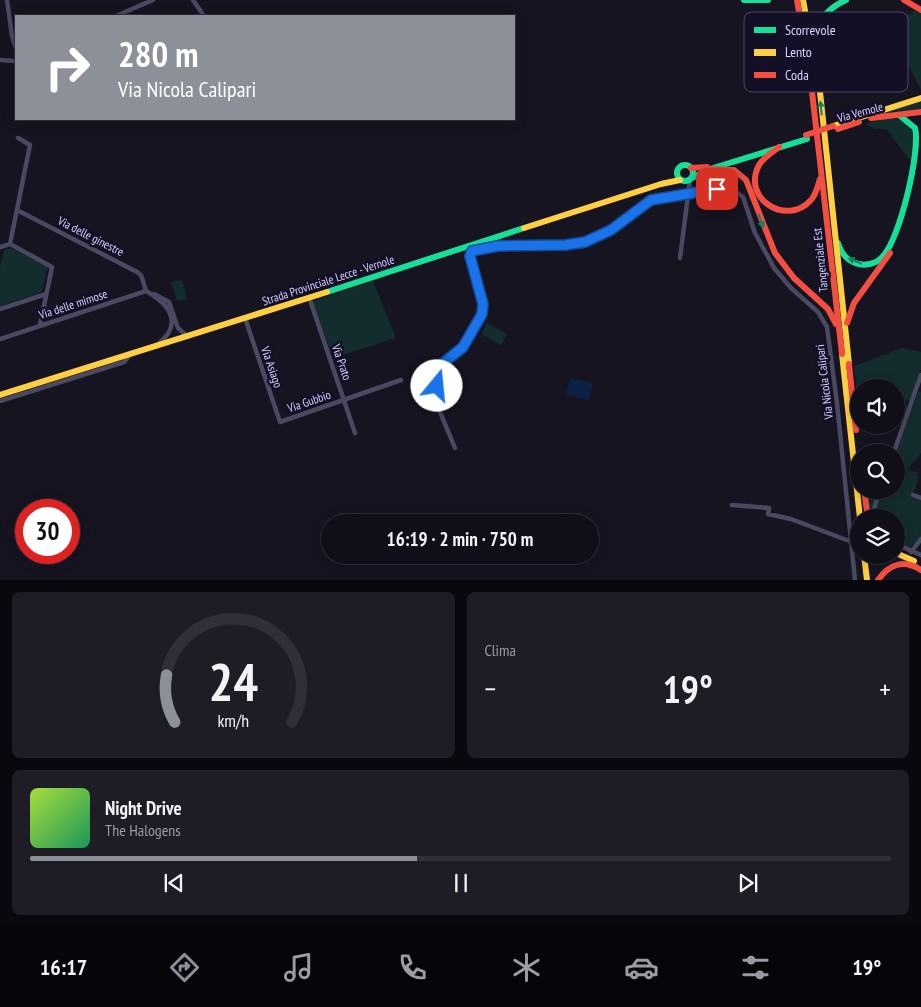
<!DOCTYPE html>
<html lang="it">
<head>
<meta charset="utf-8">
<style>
	body { margin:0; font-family:"PT Sans Narrow",sans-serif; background:#1e1d26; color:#f1f3f6; height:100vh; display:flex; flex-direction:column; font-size:19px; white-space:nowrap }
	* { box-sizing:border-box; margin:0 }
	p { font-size:16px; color:#9c9ca2 }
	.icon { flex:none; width:28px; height:28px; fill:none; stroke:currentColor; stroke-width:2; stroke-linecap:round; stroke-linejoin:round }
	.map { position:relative; height:580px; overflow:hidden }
	.drawer { display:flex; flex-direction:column; gap:12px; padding:12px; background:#09080e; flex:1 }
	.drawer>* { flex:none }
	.hud { position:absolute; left:15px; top:15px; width:500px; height:105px; border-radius:0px; box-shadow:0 2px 12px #0003,0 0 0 1px #302f38; background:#8c9099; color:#fff; overflow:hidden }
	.fabs { position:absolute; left:850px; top:379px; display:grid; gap:10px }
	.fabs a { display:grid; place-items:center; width:55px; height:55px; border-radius:50%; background:#100f19; box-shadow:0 2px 12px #0003,0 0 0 1px #302f38; font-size:25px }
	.speed { position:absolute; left:15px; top:499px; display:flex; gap:10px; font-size:25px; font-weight:700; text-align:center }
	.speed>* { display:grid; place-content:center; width:65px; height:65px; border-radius:50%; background:#100f19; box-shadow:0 2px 12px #0003,0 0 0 1px #302f38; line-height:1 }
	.speed .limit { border:8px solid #d22; background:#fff; color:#111 }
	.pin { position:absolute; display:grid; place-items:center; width:42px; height:42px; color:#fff; margin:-21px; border-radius:10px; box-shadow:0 2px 8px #0006 }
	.me { position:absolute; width:55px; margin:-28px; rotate:17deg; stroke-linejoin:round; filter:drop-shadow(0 0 4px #0008) }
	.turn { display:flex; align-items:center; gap:18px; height:105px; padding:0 20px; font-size:22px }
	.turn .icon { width:65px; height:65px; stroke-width:2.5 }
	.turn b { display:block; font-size:35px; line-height:42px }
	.big { font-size:38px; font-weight:600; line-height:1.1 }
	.drawer .widget { flex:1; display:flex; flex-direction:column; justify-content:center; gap:8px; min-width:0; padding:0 18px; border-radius:8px; background:#1e1d26 }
	.drawer .dial { align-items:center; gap:0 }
	.dial svg { height:130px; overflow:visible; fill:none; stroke:#302f38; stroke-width:7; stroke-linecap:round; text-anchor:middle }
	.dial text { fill:#f1f3f6; stroke:none }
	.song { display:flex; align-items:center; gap:15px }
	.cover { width:60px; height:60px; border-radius:8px; background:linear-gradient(135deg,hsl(80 70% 55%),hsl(150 70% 35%)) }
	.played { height:5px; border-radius:2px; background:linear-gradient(90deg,#8c9099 45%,#302f38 45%) }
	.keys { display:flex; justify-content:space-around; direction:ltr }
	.heat { display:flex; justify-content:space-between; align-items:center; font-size:28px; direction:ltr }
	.drawer .tiles { flex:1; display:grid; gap:12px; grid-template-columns:1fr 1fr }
	.widget:last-child { grid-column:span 2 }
	.trip { position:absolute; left:321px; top:514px; width:278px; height:50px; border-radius:25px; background:#100f19; box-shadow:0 2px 12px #0003,0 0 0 1px #302f38; font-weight:600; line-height:50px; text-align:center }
	.tabs { display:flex; height:80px; justify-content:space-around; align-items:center; background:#06060a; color:#9c9ca2 }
	.tabs .icon { width:35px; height:35px }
	.tabs .on { color:#8c9099 }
	.tabs b { font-size:22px; color:#f1f3f6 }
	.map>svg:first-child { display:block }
</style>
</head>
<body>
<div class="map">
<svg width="921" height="580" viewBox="0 0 921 580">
	<rect width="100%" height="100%" fill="#161421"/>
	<path fill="#132c2d" d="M914 10 921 14V90L882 14H912Z
		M921 99V110L882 112Z
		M886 117C916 120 914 135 915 160L909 159 886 129H875L865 124Z
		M11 248 48 267 42 292 0 306V267L4 250Z
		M182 280 187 299 177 301 171 282Z
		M373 281 396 338 333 358 312 301Z
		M487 323 507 334 501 345 481 334Z
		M902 348 921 352V369L910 401 896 397V388H859V413L854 366Z
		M918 392H921V453L908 469 918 473 917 476 919 477 912 497 921 500V536L909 549 896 541V518L878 517 876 507 883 490H896V453Z
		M867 490H878L874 517H870Z"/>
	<path fill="#0d2144" d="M570 378 593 383 589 400 566 395Z"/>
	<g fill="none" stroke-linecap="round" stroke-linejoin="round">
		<path stroke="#4a4962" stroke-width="4.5" d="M7 0 12 36 16 48
			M193 0 204 16
			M116 16 153 0
			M0 60 16 61
			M17 210 137 272 141 275 146 291
			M10 244 30 145 18 138
			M476 244 478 249 527 244 565 245 585 242 611 230 651 200 693 192 732 189 743 197 755 233 774 268 791 288 818 312 827 327 837 403 855 580
			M0 247 10 244 52 267 40 325
			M680 258 690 180
			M146 291C160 299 179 313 169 332 166 338 160 341 156 347
			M154 294 169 302 178 328 188 337
			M309 297 355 433
			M0 309 46 294
			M245 318 280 422 401 380
			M0 339 146 291
			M0 401 124 362 129 356
			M455 448 435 400 441 365 463 347 482 315 483 304 470 256 472 251 478 249
			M894 452 921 375
			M913 495 921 498
			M732 505 769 508 768 514 791 519 852 542
			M876 518 874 509 880 490
			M896 544 921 555
			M911 552 921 539"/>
		<path stroke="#16e098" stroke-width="6" d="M744 0H768
			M814 40C817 20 828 8 846 0
			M677 173a8 8 0 1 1 16 0a8 8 0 1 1-16 0Z
			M692 178 710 169 807 139
			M838 243C841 253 848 262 859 264 867 266 878 263 883 256 900 239 921 149 915 128L899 115
			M327 292 524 228"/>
		<path stroke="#ffcf43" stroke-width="6" d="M803 0 820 92 849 364
			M833 126 921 98
			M524 228 661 184 680 180
			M842 354 860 518
			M0 395 327 292
			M896 553 914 561
			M864 555 867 580"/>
		<path stroke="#f24e42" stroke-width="6" d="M797 0 811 83 842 354
			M904 0 921 10
			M871 118 921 112
			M838 129 859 122
			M779 147C773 152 763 158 759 165 741 199 787 227 811 200 816 195 818 185 820 179
			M691 168 707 167
			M710 169 734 170 746 180 775 253 794 278 828 309 836 324
			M847 323 854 303 890 253
			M849 364 856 430
			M864 490 868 518
			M878 580C889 564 904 559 921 570"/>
		<path stroke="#f24e42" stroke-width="6" d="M806 135 833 126"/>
	</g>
	<defs><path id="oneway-solid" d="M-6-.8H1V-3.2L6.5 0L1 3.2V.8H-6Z" transform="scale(1.25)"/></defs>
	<g fill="#158265">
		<use href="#oneway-solid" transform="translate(821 108) rotate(-96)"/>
		<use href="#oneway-solid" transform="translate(761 221) rotate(71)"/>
		<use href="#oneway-solid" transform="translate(855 261) rotate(-158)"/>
	</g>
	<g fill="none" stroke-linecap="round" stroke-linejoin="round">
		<defs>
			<path id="route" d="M437 386 441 365 463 347 482 314 483 304 470 256 472 251 498 246 565 245 585 242 611 230 651 200 717 189"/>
		</defs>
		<use href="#route" stroke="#114b97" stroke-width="12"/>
		<use href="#route" stroke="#1a73e8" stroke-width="9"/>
	</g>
	<g text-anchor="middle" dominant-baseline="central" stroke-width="5" stroke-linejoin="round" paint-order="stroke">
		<g font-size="12" fill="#d9d4ff" stroke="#130f26">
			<text transform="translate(860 112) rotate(-15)">Via Vernole</text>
			<text transform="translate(91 236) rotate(27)">Via delle ginestre</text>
			<text transform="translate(820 260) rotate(-96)">Tangenziale Est</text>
			<text transform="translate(328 280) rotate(-18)">Strada Provinciale Lecce - Vernole</text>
			<text transform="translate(73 304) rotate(-18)">Via delle mimose</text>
			<text transform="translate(342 362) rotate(71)">Via Prato</text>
			<text transform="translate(272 367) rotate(71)">Via Asiago</text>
			<text transform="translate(824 382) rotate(-97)">Via Nicola Calipari</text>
			<text transform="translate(309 401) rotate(-19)">Via Gubbio</text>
		</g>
	</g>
	<rect x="744" y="12" width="164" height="80" rx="8" fill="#130f26" stroke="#4e4a67" stroke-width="1"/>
	<rect x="754" y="27" width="22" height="6" fill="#16e098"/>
	<rect x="754" y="49" width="22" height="7" fill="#ffcf43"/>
	<rect x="754" y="72" width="22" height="6" fill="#f24e42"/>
	<g font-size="14" fill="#d9d4ff">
		<text x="785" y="35">Scorrevole</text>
		<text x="785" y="57">Lento</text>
		<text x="785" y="80">Coda</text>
	</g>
</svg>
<div class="fabs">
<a><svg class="icon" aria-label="sound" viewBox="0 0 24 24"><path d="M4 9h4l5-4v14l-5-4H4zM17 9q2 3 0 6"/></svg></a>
<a><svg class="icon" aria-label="search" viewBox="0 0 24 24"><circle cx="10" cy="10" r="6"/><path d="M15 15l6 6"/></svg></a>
<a><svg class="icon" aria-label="layers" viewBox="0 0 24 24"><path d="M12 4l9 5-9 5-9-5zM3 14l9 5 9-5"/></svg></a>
</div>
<div class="speed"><div class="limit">30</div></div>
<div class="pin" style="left:717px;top:189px;background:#d93025"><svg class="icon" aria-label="arrive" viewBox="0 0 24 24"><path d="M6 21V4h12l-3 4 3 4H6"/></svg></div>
<svg class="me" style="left:437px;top:386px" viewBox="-20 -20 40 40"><circle r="19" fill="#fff"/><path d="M0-13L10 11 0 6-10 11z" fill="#1a73e8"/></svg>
<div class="trip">16:19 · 2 min · 750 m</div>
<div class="hud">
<div class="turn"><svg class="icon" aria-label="right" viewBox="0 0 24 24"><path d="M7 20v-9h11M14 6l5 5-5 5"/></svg><div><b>280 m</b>Via Nicola Calipari</div></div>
</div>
</div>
<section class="drawer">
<div class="tiles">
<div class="widget dial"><svg viewBox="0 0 100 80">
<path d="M14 69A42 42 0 1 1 86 69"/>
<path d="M14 69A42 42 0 0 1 9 40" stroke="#8c9099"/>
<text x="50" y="56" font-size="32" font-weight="700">24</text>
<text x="50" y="72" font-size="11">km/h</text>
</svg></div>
<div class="widget"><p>Clima</p>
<div class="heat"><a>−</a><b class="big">19°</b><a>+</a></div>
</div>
<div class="widget">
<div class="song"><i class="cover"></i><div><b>Night Drive</b><p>The Halogens</p></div></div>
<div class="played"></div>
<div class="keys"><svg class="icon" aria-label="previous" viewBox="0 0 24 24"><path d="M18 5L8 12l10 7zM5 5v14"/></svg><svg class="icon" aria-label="pause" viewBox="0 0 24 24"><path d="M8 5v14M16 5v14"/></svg><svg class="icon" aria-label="next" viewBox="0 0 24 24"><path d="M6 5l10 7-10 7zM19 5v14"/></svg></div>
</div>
</div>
</section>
<nav class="tabs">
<b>16:17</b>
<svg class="icon on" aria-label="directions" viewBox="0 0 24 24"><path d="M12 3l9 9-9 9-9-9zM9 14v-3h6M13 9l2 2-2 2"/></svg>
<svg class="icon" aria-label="music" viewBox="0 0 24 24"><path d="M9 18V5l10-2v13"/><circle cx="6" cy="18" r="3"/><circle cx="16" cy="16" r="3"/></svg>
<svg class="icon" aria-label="phone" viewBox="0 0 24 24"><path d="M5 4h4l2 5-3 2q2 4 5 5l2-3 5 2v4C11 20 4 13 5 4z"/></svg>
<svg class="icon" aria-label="climate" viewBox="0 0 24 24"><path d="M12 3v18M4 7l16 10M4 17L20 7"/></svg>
<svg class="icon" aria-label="car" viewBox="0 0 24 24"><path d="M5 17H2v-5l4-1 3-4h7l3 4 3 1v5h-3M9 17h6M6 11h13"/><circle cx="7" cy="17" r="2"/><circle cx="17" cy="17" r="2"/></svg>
<svg class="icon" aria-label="filters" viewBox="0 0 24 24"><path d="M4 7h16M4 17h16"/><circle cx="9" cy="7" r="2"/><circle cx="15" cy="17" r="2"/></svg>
<b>19°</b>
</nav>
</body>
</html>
